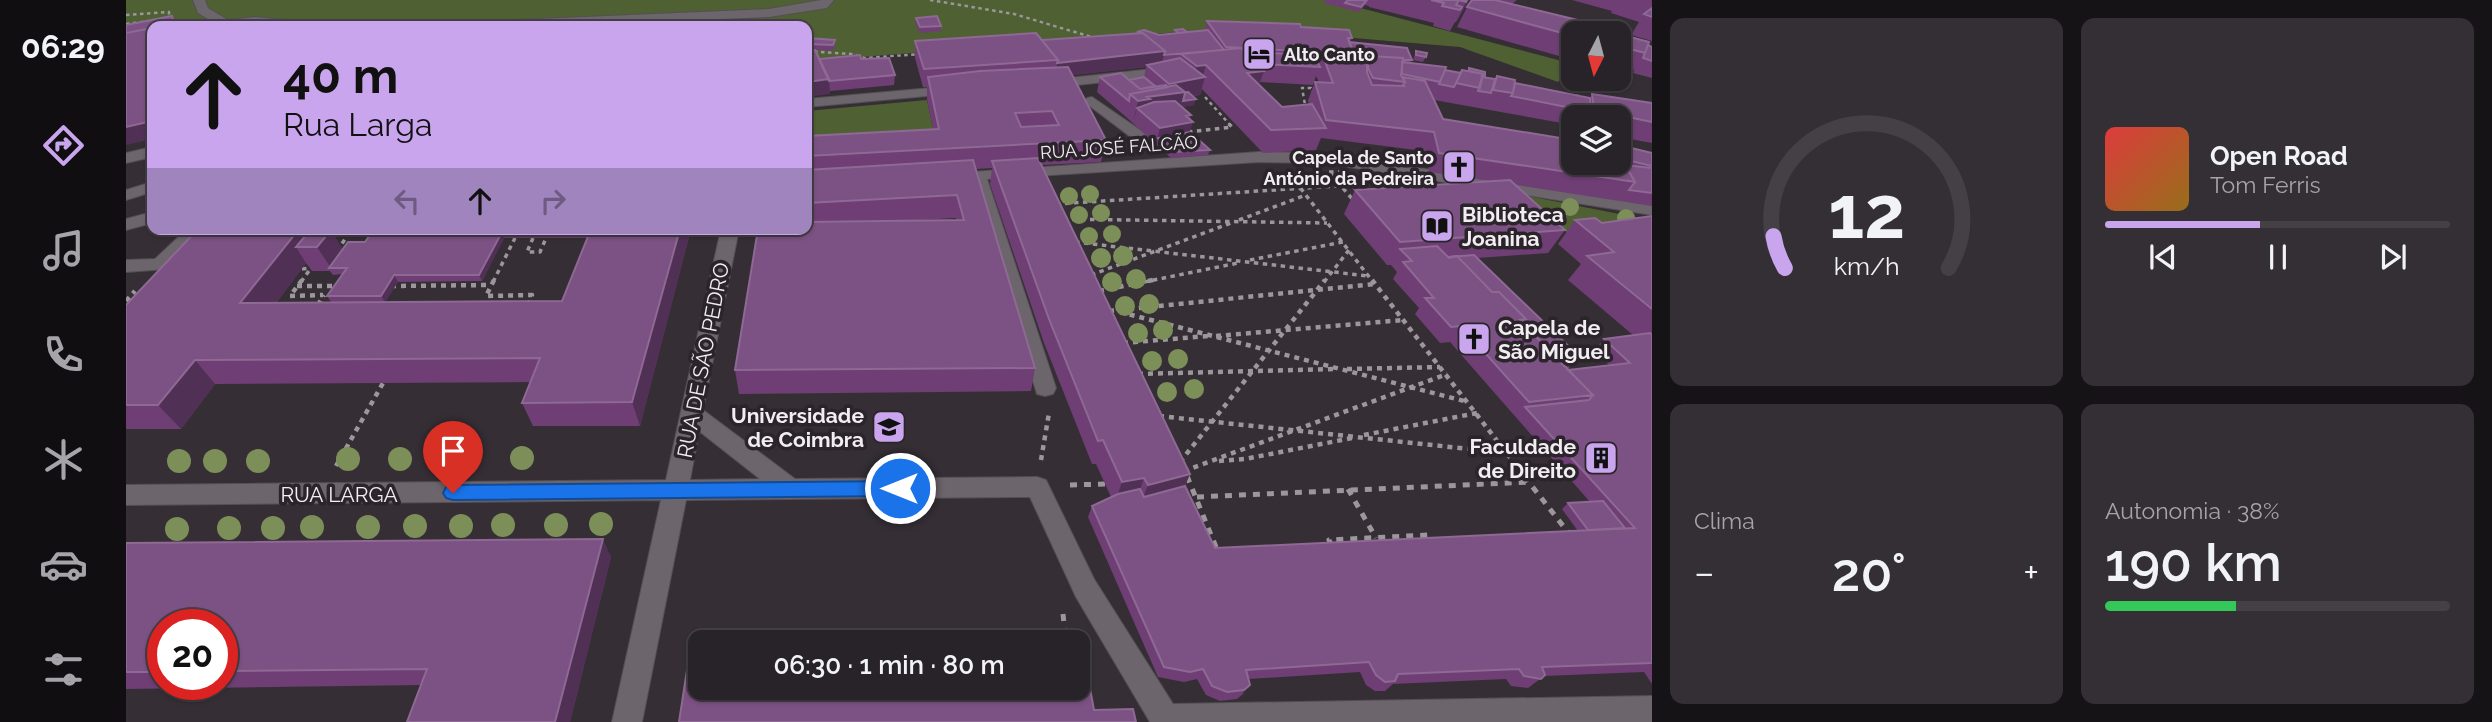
<!DOCTYPE html>
<html lang="pt">
<head>
<meta charset="utf-8">
<style>
	body { margin:0; font-family:Raleway,sans-serif; background:#342f34; color:#f1f3f6; height:100vh; display:flex; flex-direction:column; font-size:26px; white-space:nowrap }
	* { box-sizing:border-box; margin:0 }
	p { font-size:23px; color:#a5a4a8 }
	.icon { flex:none; width:38px; height:38px; fill:none; stroke:currentColor; stroke-width:2; stroke-linecap:round; stroke-linejoin:round }
	.map { position:relative; flex:1; overflow:hidden }
	.drawer { display:flex; flex-direction:column; gap:18px; padding:18px; background:#161316; width:840px }
	.drawer>* { flex:none }
	.top-card { position:absolute; left:21px; top:21px; width:665px; height:214px; border-radius:14px; box-shadow:0 2px 5px #0004,0 0 0 2px #444045; background:#c9a5ee; color:#111; overflow:hidden }
	.needle { width:46px; rotate:186deg }
	.controls { position:absolute; left:1435px; top:21px; display:grid; gap:14px }
	.controls a { display:grid; place-items:center; width:70px; height:70px; border-radius:14px; background:#282328; box-shadow:0 2px 5px #0004,0 0 0 2px #444045; font-size:35px }
	.speed { position:absolute; left:21px; top:609px; display:flex; gap:14px; font-size:35px; font-weight:700; text-align:center }
	.speed>* { display:grid; place-content:center; width:91px; height:91px; border-radius:50%; background:#282328; box-shadow:0 2px 5px #0004,0 0 0 2px #444045; line-height:1 }
	.speed .limit { border:10px solid #d22; background:#fff; color:#111 }
	.pin { position:absolute; display:grid; place-items:center; width:60px; height:60px; color:#fff; margin:-72px -30px; border-radius:50% 50% 50% 0; rotate:-45deg; box-shadow:0 0 7px #0007 }
	.pin .icon { rotate:45deg }
	.me { position:absolute; width:77px; margin:-38px; rotate:270deg; stroke-linejoin:round; filter:drop-shadow(0 0 5px #0008) }
	.turn { display:flex; align-items:center; gap:24px; height:147px; padding:0 21px; font-size:32px }
	.turn .icon { width:91px; height:91px; stroke-width:2.5 }
	.turn b { display:block; font-size:49px; line-height:60px }
	.lanes { display:flex; align-items:center; height:66px; padding:0 21px; background:#0003; justify-content:center; gap:35px; direction:ltr }
	.lanes .off { opacity:.35 }
	.big { font-size:52px; font-weight:600; line-height:1.1 }
	.drawer .tile { flex:1; display:flex; flex-direction:column; justify-content:center; gap:10px; min-width:0; padding:0 24px; border-radius:14px; background:#342f34 }
	.drawer .dial { align-items:center; gap:0 }
	.dial svg { height:182px; overflow:visible; fill:none; stroke:#444045; stroke-width:7; stroke-linecap:round; text-anchor:middle }
	.dial text { fill:#f1f3f6; stroke:none }
	.song { display:flex; align-items:center; gap:21px }
	.cover { width:84px; height:84px; border-radius:10px; background:linear-gradient(135deg,hsl(0 70% 55%),hsl(40 70% 35%)) }
	.played { height:7px; border-radius:4px; background:linear-gradient(90deg,#c9a5ee 45%,#444045 45%) }
	.keys { display:flex; justify-content:space-around; direction:ltr }
	.heat { display:flex; justify-content:space-between; align-items:center; font-size:38px; direction:ltr }
	.charge { height:10px; border-radius:5px; background:linear-gradient(90deg,#34c759 38%,#444045 0) }
	.drawer .tiles { flex:1; display:grid; gap:18px; grid-template-columns:repeat(2,1fr) }
	.trip { position:absolute; left:562px; top:630px; width:402px; height:70px; border-radius:14px; background:#282328; box-shadow:0 2px 5px #0004,0 0 0 2px #444045; font-weight:600; line-height:70px; text-align:center }
	main { display:flex; flex:1; min-height:0 }
	.tabs { display:flex; flex-direction:column; width:126px; justify-content:space-around; align-items:center; background:#100e10; color:#a5a4a8 }
	.tabs .icon { width:49px; height:49px }
	.tabs .active { color:#c9a5ee }
	.tabs b { font-size:32px; color:#f1f3f6 }
	.map>svg:first-child { display:block }
</style>
</head>
<body>
<main>
<nav class="tabs">
<b>06:29</b>
<svg class="icon active" aria-label="directions" viewBox="0 0 24 24"><path d="M12 3l9 9-9 9-9-9zM9 14v-3h6M13 9l2 2-2 2"/></svg>
<svg class="icon" aria-label="music" viewBox="0 0 24 24"><path d="M9 18V5l10-2v13"/><circle cx="6" cy="18" r="3"/><circle cx="16" cy="16" r="3"/></svg>
<svg class="icon" aria-label="phone" viewBox="0 0 24 24"><path d="M5 4h4l2 5-3 2q2 4 5 5l2-3 5 2v4C11 20 4 13 5 4z"/></svg>
<svg class="icon" aria-label="climate" viewBox="0 0 24 24"><path d="M12 3v18M4 7l16 10M4 17L20 7"/></svg>
<svg class="icon" aria-label="car" viewBox="0 0 24 24"><path d="M5 17H2v-5l4-1 3-4h7l3 4 3 1v5h-3M9 17h6M6 11h13"/><circle cx="7" cy="17" r="2"/><circle cx="17" cy="17" r="2"/></svg>
<svg class="icon" aria-label="filters" viewBox="0 0 24 24"><path d="M4 7h16M4 17h16"/><circle cx="9" cy="7" r="2"/><circle cx="15" cy="17" r="2"/></svg>
</nav>
<div class="map">
<svg width="1526" height="722" viewBox="0 0 1526 722">
	<rect width="100%" height="100%" fill="#352f35"/>
	<path fill="#4f6133" d="M0 0H1204L1447 64V67L1432 82 1334 47 1146 31 1054 32 722 58 681 63V26H61L59 22 26 26 0 34Z
		M801 100 812 151 681 159V111Z
		M1392 194 1524 220 1457 245Z"/>
	<g fill="none" stroke-linecap="round" stroke-linejoin="round">
		<defs>
			<path id="minor" d="M67 0H79L82 8 102 20 129 17 182 22 188 26H82L87 22 72 13Z
				M695 0H708L701 8 643 17 425 26H337L343 22 643 9Z
				M1045 67 1050 68V74L924 88 917 84 924 80Z
				M828 86 833 87V93L681 107V99Z
				M966 97 1030 141 1032 144C1028 150 1023 151 1015 149L1014 144 961 104 959 101 961 98Z
				M26 147V157L0 163V153Z
				M1133 152 1197 153 1526 205V215L1197 163 1133 162 861 179 930 388 927 394 919 396 911 394 845 181 817 180 815 177 817 174Z
				M26 182V192L0 200V190Z
				M26 212V223L0 230V219Z
				M61 229H81L41 269 0 272V260L29 259Z
				M595 229H613L577 410 669 479 911 477 920 480 968 579 1047 704 1526 696V722H1024L950 597 904 497 560 500 516 722H486L535 500 0 505V485L540 480ZM573 431 634 479 564 480Z"/>
		</defs>
		<use href="#minor" stroke="#534f53" stroke-width="2"/>
		<path stroke="#9b979b" stroke-width="2.5" stroke-dasharray="3.5 3.5" stroke-linecap="butt" d="M804 0 888 14 969 38
			M0 15 43 12V18H39
			M0 24 23 21
			M681 51 725 54 738 58 794 54
			M1079 97 1105 126
			M1451 98 1456 79
			M1180 110 1176 88H1185L1187 93"/>
		<path stroke="#9b979b" stroke-width="3.5" stroke-dasharray="4.5 4.5" stroke-linecap="butt" d="M1062 132 1106 127 1103 124
			M1203 172H1214L1239 200 1228 201Z
			M1169 181 1247 282
			M930 204 1211 186
			M937 219 1201 223
			M1113 220 1180 195
			M207 238 214 229
			M407 238 401 252H414L424 229
			M949 242 1242 276
			M211 251 226 229
			M1124 260 1217 242
			M965 275 1105 223
			M175 282 187 265
			M367 282 389 238
			M1018 282 1112 263
			M1198 282 1223 250"/>
		<path stroke="#9b979b" stroke-width="4.5" stroke-dasharray="5 5" stroke-linecap="butt" d="M176 280 164 296 197 295
			M368 280 360 296 406 295 402 306
			M1246 280 1400 478
			M171 286H214
			M265 286 365 285
			M973 291 1027 280
			M0 301 9 291
			M192 305 198 295
			M983 311 1249 284
			M994 312 1342 402
			M1090 336 1277 320
			M997 343 1082 336
			M1221 369 1314 367
			M1012 374 1209 369
			M1033 416 1381 453
			M1238 435 1351 413
			M915 460 923 413
			M1093 461 1119 459 1226 438
			M1054 462 1199 280
			M210 466 257 383
			M1058 471 1321 374"/>
		<path stroke="#9b979b" stroke-width="5" stroke-dasharray="7 7" stroke-linecap="butt" d="M1061 476 1092 552
			M1398 476 1445 536
			M944 485 980 484
			M1222 489 1250 538
			M1071 497 1405 482
			M1206 546 1203 540 1302 535 1307 542
			M937 614 940 642"/>
		<use href="#minor" fill="#6c656c" fill-rule="evenodd"/>
		<path stroke="#9b979b" stroke-width="3.5" stroke-dasharray="4.5 4.5" stroke-linecap="butt" d="M176 269 187 268"/>
	</g>
	<g fill="#7c8f58">
		<circle cx="964" cy="194" r="9"/>
		<circle cx="943" cy="196" r="9"/>
		<circle cx="1444" cy="207" r="9"/>
		<circle cx="975" cy="213" r="9"/>
		<circle cx="953" cy="215" r="9"/>
		<circle cx="1500" cy="218" r="9"/>
		<circle cx="986" cy="234" r="9"/>
		<circle cx="963" cy="236" r="9"/>
		<circle cx="997" cy="256" r="10"/>
		<circle cx="975" cy="258" r="10"/>
		<circle cx="1010" cy="279" r="10"/>
		<circle cx="986" cy="282" r="10"/>
		<circle cx="1023" cy="304" r="10"/>
		<circle cx="999" cy="306" r="10"/>
		<circle cx="1037" cy="330" r="10"/>
		<circle cx="1012" cy="333" r="10"/>
		<circle cx="1052" cy="359" r="10"/>
		<circle cx="1026" cy="361" r="10"/>
		<circle cx="1068" cy="389" r="10"/>
		<circle cx="1041" cy="392" r="10"/>
		<circle cx="396" cy="458" r="12"/>
		<circle cx="222" cy="459" r="12"/>
		<circle cx="274" cy="459" r="12"/>
		<circle cx="53" cy="461" r="12"/>
		<circle cx="89" cy="461" r="12"/>
		<circle cx="132" cy="461" r="12"/>
		<circle cx="475" cy="524" r="12"/>
		<circle cx="377" cy="525" r="12"/>
		<circle cx="430" cy="525" r="12"/>
		<circle cx="289" cy="526" r="12"/>
		<circle cx="335" cy="526" r="12"/>
		<circle cx="186" cy="527" r="12"/>
		<circle cx="242" cy="527" r="12"/>
		<circle cx="103" cy="528" r="12"/>
		<circle cx="147" cy="528" r="12"/>
		<circle cx="51" cy="529" r="12"/>
	</g>
	<path fill="#6e3e75" fill-rule="evenodd" d="M1199 0H1343L1335 14 1330 22H1329L1324 31 1307 26 1308 23 1243 7V6L1239 5 1233 12 1198 3Z
		M1346 0H1391L1386 4 1447 33V60L1331 27 1341 7Z
		M1446 0H1526V41L1505 35 1513 22 1485 13 1486 11Z
		M790 18 815 26V31L794 33 789 23Z
		M1081 21 1175 27 1226 38 1224 42 1286 60 1284 63 1335 73 1342 71 1343 68 1359 76V77L1369 79 1371 76 1389 83 1464 98 1466 94 1526 103V143L1493 137V117H1447V125L1308 100 1317 119 1447 163 1493 145 1526 153V206L1390 185 1439 230 1422 253 1351 258 1453 356 1443 368H1441L1442 370 1483 365 1468 350 1478 339 1507 335 1442 280 1455 264 1432 244 1449 220 1476 223 1526 216V684L1518 672 1418 676 1402 688 1385 686 1380 679 1267 684 1259 691H1249L1240 685 1234 672 1122 679 1117 694 1111 699 1094 701 1080 695 1071 679 1058 682 1032 677 962 517 966 506 985 497 970 464H966L918 343 864 184 866 168 850 169 909 368 905 391 613 394 609 370 681 229V156L807 129 801 99V87H797L789 58V41L916 40 1033 35 1048 33 1049 30 1061 32 1079 30ZM1020 67 1018 77 1003 80 974 77 971 92 999 116 1045 158 1082 155 1084 150 1064 132V119L1065 115 1056 107 1068 105 1067 96 1074 95 1076 89 1137 153 1190 150 1195 138 1298 151 1303 172 1365 181 1229 190 1218 214 1261 265H1265L1271 272 1267 279 1293 308 1289 314 1314 343 1324 342 1464 502 1442 503 1436 509 1452 531 1089 548 1059 486 1064 474 916 165 975 162 980 140 946 75ZM1190 76 1193 82H1189L1182 100 1183 105 1156 107 1133 85 1134 82 1187 85ZM830 218V220H793Z
		M1493 34 1526 47V78L1507 73 1509 68 1507 71 1493 67Z
		M681 38 709 40V45L707 51 681 49Z
		M1290 51 1300 57 1297 62 1287 60Z
		M693 59H735L769 75 768 85 704 91V94Z
		M248 229H565L514 426H407L396 403 404 382 89 384 55 429H0V305L205 230 216 249 239 242ZM378 238H462L436 301 259 302 272 282 356 281ZM180 263 186 271H204L207 275 216 274 201 296 205 302 150 303Z
		M0 543 485 557 444 722H281L295 685 0 689ZM37 625H96V684H37Z"/>
	<path fill="#513056" d="M1341 0H1343L1335 14 1330 22Z
		M46 16 53 26H48Z
		M1039 51 1035 66 1021 65 1020 67 929 77 931 63Z
		M1080 65 1076 78 1079 77 1074 95 1057 98 1070 99 1068 105 1055 107 1011 108 1007 123 1012 101 1010 99 1041 93 1043 84 1067 79 1071 66Z
		M1138 71 1130 93 1121 73Z
		M703 79 704 94 681 97V82Z
		M1065 115 1063 123 1067 122 1062 137 1032 138 1030 144 1034 128 1060 116Z
		M26 121V139L0 145V127Z
		M681 203 683 227 681 229Z
		M173 229H206L205 230 219 253 205 268 191 247H170L180 263 132 326 114 303Z
		M554 229H565L514 426 506 402Z
		M376 232 378 238 356 281 353 275Z
		M268 275 272 282 259 302 255 296Z
		M69 360 89 384 55 429 32 405Z
		M1064 474 1054 497 1013 508 1022 485Z
		M1018 478 1010 501 988 505 996 482Z
		M477 539 485 557 444 722H429Z"/>
	<path fill="#7c5183" stroke="#8e6994" stroke-width="2" fill-rule="evenodd" d="M1222 0H1241L1235 7 1219 3Z
		M1305 0H1341L1340 2 1333 0 1330 5 1336 7 1334 10 1316 6 1318 3Z
		M1346 0H1369L1472 25 1467 33H1447V36L1341 7Z
		M1526 8V17L1518 14Z
		M46 16 48 24H47L34 26H26V28L0 33V25Z
		M811 16 815 26 794 27 790 18Z
		M1081 21 1174 24 1175 27 1223 30 1226 38H1222L1228 54 1100 47Z
		M47 24 48 26H34Z
		M26 28V121L0 127V33Z
		M1057 29 1061 32 1052 33 1049 30Z
		M1018 30 1033 35 1082 30 1098 50 1038 55 1039 51 1017 33 1011 32Z
		M910 33 932 60 798 69 789 41Z
		M1017 33 1039 51 931 63 932 60 916 40Z
		M1493 34 1523 42 1519 53 1493 46Z
		M681 38 709 40 707 45 681 44Z
		M1223 42 1281 48 1286 60H1277V58L1243 56 1242 58H1226L1228 54Z
		M1522 45 1526 47V61L1517 58Z
		M1115 48 1138 71 1121 73 1156 107 1186 104 1200 128 1145 130 1080 65 1071 66 1055 54Z
		M689 50 703 79 681 82V51Z
		M1290 51 1301 53 1300 57 1290 55Z
		M1119 52 1188 55 1194 67 1131 64Z
		M734 55 735 59 763 58 769 75 703 81 693 59Z
		M1197 56 1241 59V72L1246 85 1278 86 1277 85 1279 82 1277 77 1299 81 1317 119 1447 140V163H1493V153L1509 182 1313 153 1308 132 1200 120 1189 82 1207 83Z
		M1243 56 1277 58 1275 75 1279 82 1247 78 1242 68Z
		M1054 58 1079 77 1043 84 1021 65Z
		M1276 62 1320 67 1314 82 1276 74Z
		M942 67 980 140 681 156V136L813 129 802 77 854 71ZM926 111 933 125 895 127 889 113Z
		M1343 68 1359 72V76H1356L1357 74 1343 71Z
		M1319 70 1335 73 1328 87 1313 84Z
		M1336 70 1357 74 1354 88 1330 83Z
		M995 73 1014 89 1040 85 1042 87 1004 94 1003 101 974 77Z
		M1371 76 1389 80 1387 93 1367 90Z
		M1018 77 1029 86 1014 89 1003 80Z
		M1356 77 1369 79 1365 93 1352 91Z
		M1389 83 1464 98 1465 112 1385 96 1387 93Z
		M1050 85 1059 92 1021 97 1024 99 1012 101 1004 94Z
		M1062 92 1070 99 1057 101 1059 93Z
		M1466 94 1526 103V122L1468 110Z
		M1049 101 1065 115 1060 116 1067 122 1034 128 1011 108 1028 102Z
		M1064 132 1084 150 1047 152 1032 138Z
		M1493 145 1526 153V166L1496 159 1493 153Z
		M912 158 1064 474 1022 485 1018 478 996 482 977 440 972 441 923 319 866 161Z
		M847 160 909 368 609 370 632 229H681V222L838 220 831 195 681 203V207V170Z
		M1499 165 1526 168V193L1503 190 1509 182Z
		M1384 180 1439 230 1274 242 1229 190Z
		M1526 216V309L1461 256 1488 252 1449 220 1469 218 1476 223Z
		M72 229H173L114 303 436 301 465 229H554L506 402 396 403 414 358 69 360 32 405H0V305Z
		M248 229H442L443 232H376L353 275H268L255 296H201L221 268H203L222 242H239Z
		M184 230H205L191 247H170Z
		M1311 246 1323 258 1331 256 1366 292H1373L1400 319 1394 320 1467 395 1403 402 1335 326 1325 327 1299 298H1308L1277 262 1286 261 1274 249Z
		M1348 255 1453 356 1433 359 1439 367 1397 323 1400 319 1373 292H1366L1331 256 1322 257Z
		M1524 333 1526 335V663L1416 667 1419 675 1415 679 1398 676 1393 669 1272 674 1269 681 1259 682 1250 675 1243 662 1120 670 1124 685 1118 690 1101 692 1086 686 1077 669 1064 672 1038 667 966 506 992 494 1014 489 1018 497 1059 486 1089 548 1509 528 1399 407 1463 400 1467 395 1442 370 1504 363 1478 339Z
		M1477 501 1499 528 1462 530 1442 503Z
		M477 539 429 722H281L301 669 96 671V625H37V672H0V543Z
		M952 651H957L968 710 1007 709 1010 722H553L563 657H574V688H952Z"/>
	<path fill="#1a73e8" stroke="#114b97" stroke-width="2" d="M774 481 780 483 783 488 780 494 774 496 327 500 320 498 317 493 320 487 327 485Z"/>
	<defs>
		<symbol id="hotel-square" viewBox="-11 -11 22 22"><rect x="-9" y="-9" width="18" height="18" rx="4" fill="#c9a5ee" stroke="#2b252b"/><path d="M-6-4.5h1.5V1H6V5H4.5V3h-9V5H-6ZM-4 0a1.8 1.8 0 1 1 3.6 0ZM.5 0V-2.5h3Q6-2.5 6 0Z" fill="#111"/></symbol>
		<symbol id="church-square" viewBox="-11 -11 22 22"><rect x="-9" y="-9" width="18" height="18" rx="4" fill="#c9a5ee" stroke="#2b252b"/><path d="M-1.2-6h2.4v3.5h3.3v2.4h-3.3V6h-2.4V-.1h-3.3v-2.4h3.3Z" fill="#111"/></symbol>
		<symbol id="library-square" viewBox="-11 -11 22 22"><rect x="-9" y="-9" width="18" height="18" rx="4" fill="#c9a5ee" stroke="#2b252b"/><path d="M-6-4Q-3-5.5-.7-3.5V5Q-3 3-6 4ZM6-4Q3-5.5 .7-3.5V5Q3 3 6 4Z" fill="#111"/></symbol>
		<symbol id="university-square" viewBox="-11 -11 22 22"><rect x="-9" y="-9" width="18" height="18" rx="4" fill="#c9a5ee" stroke="#2b252b"/><path d="M0-5L7-2L0 1L-7-2ZM-4 1L0 2.5L4 1V4Q0 6-4 4Z" fill="#111"/></symbol>
		<symbol id="building-square" viewBox="-11 -11 22 22"><rect x="-9" y="-9" width="18" height="18" rx="4" fill="#c9a5ee" stroke="#2b252b"/><path d="M-4-6H4V6H1V3H-1V6H-4ZM-2.5-4.3h1.7v1.8h-1.7ZM.8-4.3h1.7v1.8H.8ZM-2.5-1h1.7V.8h-1.7ZM.8-1h1.7V.8H.8Z" fill="#111"/></symbol>
	</defs>
	<g fill-rule="evenodd">
		<use href="#hotel-square" x="1114" y="35" width="38" height="38"/>
		<use href="#church-square" x="1314" y="148" width="38" height="38"/>
		<use href="#library-square" x="1292" y="207" width="38" height="38"/>
		<use href="#church-square" x="1329" y="320" width="38" height="38"/>
		<use href="#university-square" x="744" y="408" width="38" height="38"/>
		<use href="#building-square" x="1456" y="439" width="38" height="38"/>
	</g>
	<g text-anchor="middle" dominant-baseline="central" stroke-width="7" stroke-linejoin="round" paint-order="stroke">
		<g font-size="18" font-weight="bold" fill="#f1edf1" stroke="#2b252b" text-anchor="start">
			<text x="1158" y="54">Alto Canto</text>
			<text x="1308" y="157" text-anchor="end">Capela de Santo<tspan x="1308" dy="21">António da Pedreira</tspan></text>
		</g>
		<g font-size="18" fill="#f1edf1" stroke="#2b252b">
			<text transform="translate(993 147) rotate(-4)">RUA JOSÉ FALCÃO</text>
		</g>
		<g font-size="21" font-weight="bold" fill="#f1edf1" stroke="#2b252b" text-anchor="start">
			<text x="1336" y="214">Biblioteca<tspan x="1336" dy="24">Joanina</tspan></text>
			<text x="1372" y="327">Capela de<tspan x="1372" dy="24">São Miguel</tspan></text>
			<text x="738" y="415" text-anchor="end">Universidade<tspan x="738" dy="24">de Coimbra</tspan></text>
			<text x="1450" y="446" text-anchor="end">Faculdade<tspan x="1450" dy="24">de Direito</tspan></text>
		</g>
		<g font-size="21" fill="#f1edf1" stroke="#2b252b">
			<text transform="translate(577 360) rotate(-79)">RUA DE SÃO PEDRO</text>
			<text x="213" y="494">RUA LARGA</text>
		</g>
	</g>
</svg>
<div class="controls">
<a><svg class="needle" viewBox="-14 -14 28 28"><path d="M0-13l5 13h-10z" fill="#e53935"/><path d="M0 13l5-13h-10z" fill="#a5a4a8"/></svg></a>
<a><svg class="icon" aria-label="layers" viewBox="0 0 24 24"><path d="M12 4l9 5-9 5-9-5zM3 14l9 5 9-5"/></svg></a>
</div>
<div class="speed"><div class="limit">20</div></div>
<div class="pin" style="left:327px;top:493px;background:#d93025"><svg class="icon" aria-label="arrive" viewBox="0 0 24 24"><path d="M6 21V4h12l-3 4 3 4H6"/></svg></div>
<svg class="me" style="left:774px;top:488px" viewBox="-20 -20 40 40"><circle r="17" fill="#1a73e8" stroke="#fff" stroke-width="3"/><path d="M0-11L8 9 0 5-8 9z" fill="#fff"/></svg>
<div class="trip">06:30 · 1 min · 80 m</div>
<div class="top-card">
<div class="turn"><svg class="icon" aria-label="ahead" viewBox="0 0 24 24"><path d="M12 20V5M6 11l6-6 6 6"/></svg><div><b>40 m</b>Rua Larga</div></div>
<div class="lanes"><svg class="icon off" aria-label="left" viewBox="0 0 24 24"><path d="M17 20v-9H6M10 6l-5 5 5 5"/></svg><svg class="icon" aria-label="ahead" viewBox="0 0 24 24"><path d="M12 20V5M6 11l6-6 6 6"/></svg><svg class="icon off" aria-label="right" viewBox="0 0 24 24"><path d="M7 20v-9h11M14 6l5 5-5 5"/></svg></div>
</div>
</div>
<section class="drawer">
<div class="tiles">
<div class="tile dial"><svg viewBox="0 0 100 80">
<path d="M14 69A42 42 0 1 1 86 69"/>
<path d="M14 69A42 42 0 0 1 9 55" stroke="#c9a5ee"/>
<text x="50" y="56" font-size="32" font-weight="700">12</text>
<text x="50" y="72" font-size="11">km/h</text>
</svg></div>
<div class="tile">
<div class="song"><i class="cover"></i><div><b>Open Road</b><p>Tom Ferris</p></div></div>
<div class="played"></div>
<div class="keys"><svg class="icon" aria-label="previous" viewBox="0 0 24 24"><path d="M18 5L8 12l10 7zM5 5v14"/></svg><svg class="icon" aria-label="pause" viewBox="0 0 24 24"><path d="M8 5v14M16 5v14"/></svg><svg class="icon" aria-label="next" viewBox="0 0 24 24"><path d="M6 5l10 7-10 7zM19 5v14"/></svg></div>
</div>
<div class="tile"><p>Clima</p>
<div class="heat"><a>−</a><b class="big">20°</b><a>+</a></div>
</div>
<div class="tile"><p>Autonomia · 38%</p><b class="big">190 km</b><div class="charge"></div></div>
</div>
</section>
</main>
</body>
</html>
